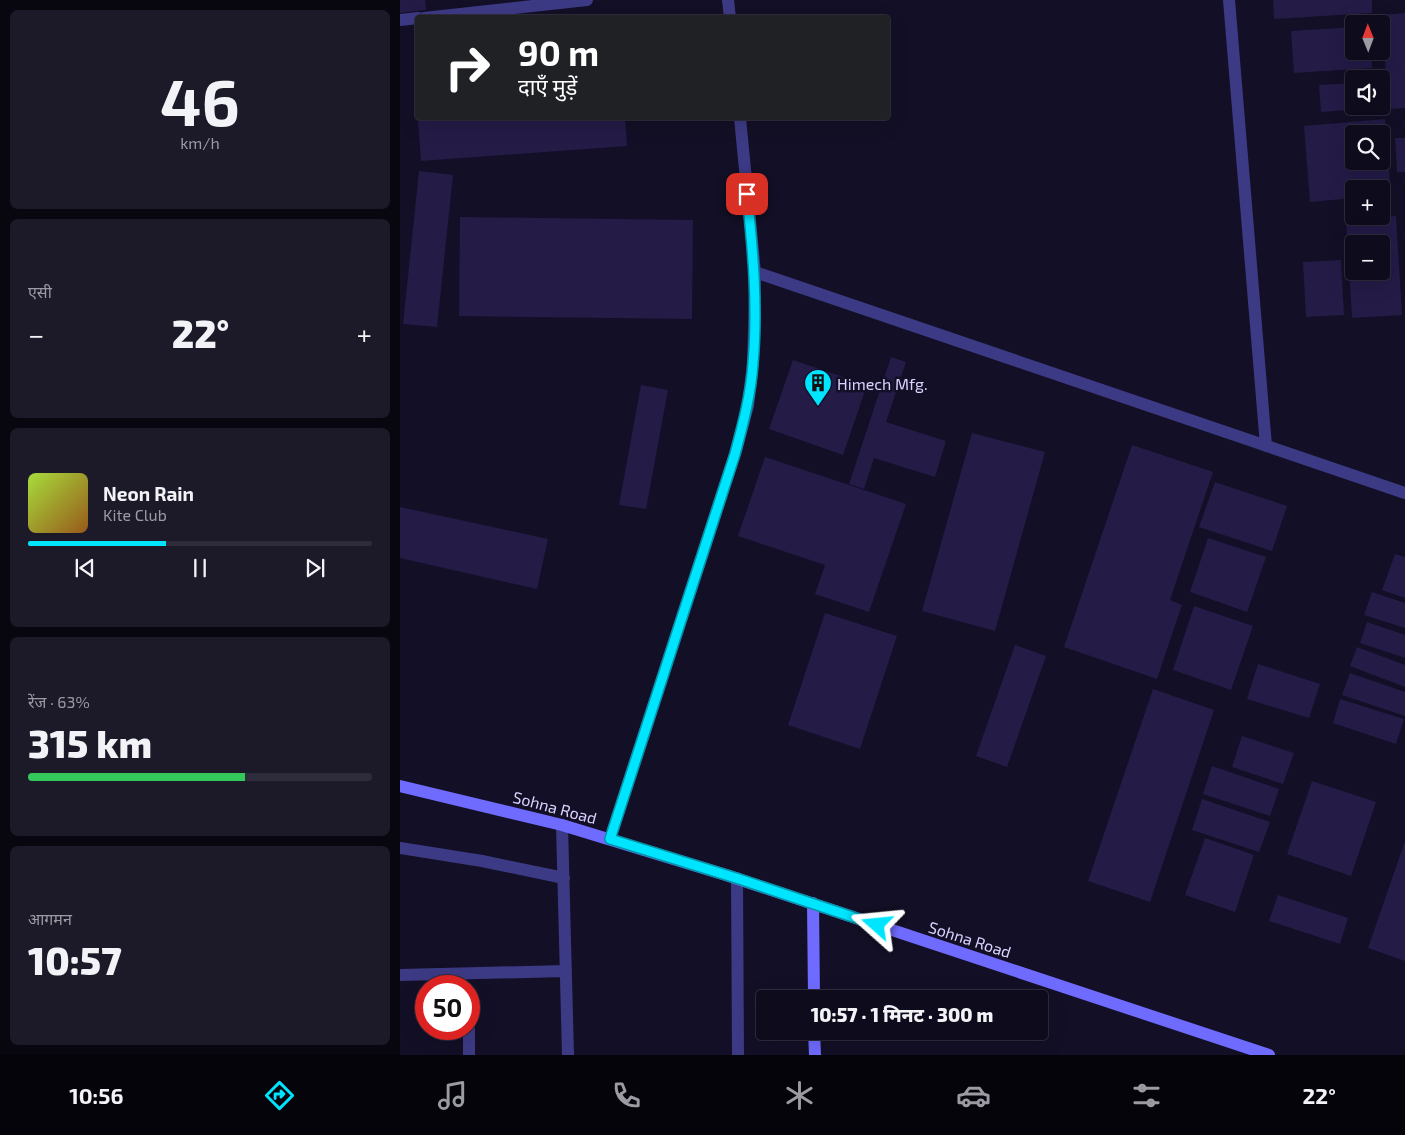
<!DOCTYPE html>
<html lang="hi">
<head>
<meta charset="utf-8">
<style>
	body { margin:0; font-family:"Exo 2","Noto Sans Devanagari",sans-serif; background:#1c1929; color:#f1f3f6; height:100vh; display:flex; flex-direction:column; font-size:19px; white-space:nowrap }
	* { box-sizing:border-box; margin:0 }
	p { font-size:16px; color:#9b9ba3 }
	.icon { flex:none; width:28px; height:28px; fill:none; stroke:currentColor; stroke-width:2; stroke-linecap:round; stroke-linejoin:round }
	.map { position:relative; flex:1; overflow:hidden }
	.details { display:flex; flex-direction:column; gap:10px; padding:10px; background:#08060f; width:400px }
	.details>* { flex:none }
	.guide { position:absolute; left:15px; top:15px; width:475px; height:105px; border-radius:5px; box-shadow:0 5px 20px #0002,0 0 0 1px #2e2b3b; background:#202124; color:#fff; overflow:hidden }
	.needle { width:32px; rotate:359deg }
	.tools { position:absolute; left:945px; top:15px; display:grid; gap:10px }
	.tools a { display:grid; place-items:center; width:45px; height:45px; border-radius:5px; background:#0e0b1c; box-shadow:0 5px 20px #0002,0 0 0 1px #2e2b3b; font-size:25px }
	.speed { position:absolute; left:15px; top:975px; display:flex; gap:10px; font-size:25px; font-weight:700; text-align:center }
	.speed>* { display:grid; place-content:center; width:65px; height:65px; border-radius:50%; background:#0e0b1c; box-shadow:0 5px 20px #0002,0 0 0 1px #2e2b3b; line-height:1 }
	.speed .limit { border:8px solid #d22; background:#fff; color:#111 }
	.pin { position:absolute; display:grid; place-items:center; width:42px; height:42px; color:#fff; margin:-21px; border-radius:10px; box-shadow:0 2px 8px #0006 }
	.me { position:absolute; width:55px; margin:-28px; rotate:288deg; stroke-linejoin:round; filter:drop-shadow(0 0 4px #0008) }
	.turn { display:flex; align-items:center; gap:18px; height:105px; padding:0 20px; font-size:22px }
	.turn .icon { width:65px; height:65px; stroke-width:2.5 }
	.turn b { display:block; font-size:35px; line-height:42px }
	.big { font-size:38px; font-weight:800; line-height:1.1 }
	.details .widget { flex:1; display:flex; flex-direction:column; justify-content:center; gap:8px; min-width:0; padding:0 18px; border-radius:8px; background:#1c1929 }
	.details .dial { align-items:center; gap:0 }
	.dial b { font-size:65px; line-height:1 }
	.song { display:flex; align-items:center; gap:15px }
	.cover { width:60px; height:60px; border-radius:8px; background:linear-gradient(135deg,hsl(80 70% 55%),hsl(30 70% 35%)) }
	.played { height:5px; border-radius:2px; background:linear-gradient(90deg,#00e5ff 40%,#2e2b3b 40%) }
	.keys { display:flex; justify-content:space-around; direction:ltr }
	.heat { display:flex; justify-content:space-between; align-items:center; font-size:28px; direction:ltr }
	.charge { height:8px; border-radius:4px; background:linear-gradient(90deg,#34c759 63%,#2e2b3b 0) }
	.trip { position:absolute; left:356px; top:990px; width:292px; height:50px; border-radius:5px; background:#0e0b1c; box-shadow:0 5px 20px #0002,0 0 0 1px #2e2b3b; font-weight:800; line-height:50px; text-align:center }
	.tabs { display:flex; height:80px; justify-content:space-around; align-items:center; background:#06040b; color:#9b9ba3 }
	.tabs .icon { width:35px; height:35px }
	.tabs .active { color:#00e5ff }
	.tabs b { font-size:22px; color:#f1f3f6 }
	main { display:flex; flex:1; min-height:0 }
	.map>svg:first-child { display:block }
</style>
</head>
<body>
<main>
<section class="details">
<div class="widget dial"><b>46</b><p>km/h</p></div>
<div class="widget"><p>एसी</p>
<div class="heat"><a>−</a><b class="big">22°</b><a>+</a></div>
</div>
<div class="widget">
<div class="song"><i class="cover"></i><div><b>Neon Rain</b><p>Kite Club</p></div></div>
<div class="played"></div>
<div class="keys"><svg class="icon" aria-label="previous" viewBox="0 0 24 24"><path d="M18 5L8 12l10 7zM5 5v14"/></svg><svg class="icon" aria-label="pause" viewBox="0 0 24 24"><path d="M8 5v14M16 5v14"/></svg><svg class="icon" aria-label="next" viewBox="0 0 24 24"><path d="M6 5l10 7-10 7zM19 5v14"/></svg></div>
</div>
<div class="widget"><p>रेंज · 63%</p><b class="big">315 km</b><div class="charge"></div></div>
<div class="widget"><p>आगमन</p><b class="big">10:57</b></div>
</section>
<div class="map">
<svg width="1005" height="1055" viewBox="0 0 1005 1055">
	<rect width="100%" height="100%" fill="#130f26"/>
	<path fill="#241b47" fill-rule="evenodd" d="M0 0H25L26 10 0 13Z
		M873 0H972V13L874 19Z
		M1005 13V108L988 109 982 15Z
		M954 27V51H971L972 68 894 73 891 31Z
		M954 83V106H978V108L921 112 919 85Z
		M55 118H225L227 146 21 161 18 120Z
		M985 119 991 195 981 196V189H954V198L910 202 904 126ZM954 134H981V161H954Z
		M995 138H1005V172H997Z
		M19 171 53 175 37 327 3 324Z
		M996 216 1002 315 952 318 946 219ZM954 244H981V271H954Z
		M60 217 293 220 292 319 59 316Z
		M941 260 944 315 906 317 903 262Z
		M491 357 506 362 486 422 546 441 535 477 474 458 464 489 449 484Z
		M393 360 467 385 443 455 369 429Z
		M241 385 268 390 246 509 219 505Z
		M572 433 645 452 595 631 522 611Z
		M732 445 813 472 770 600 782 605 757 679 664 647Z
		M365 457 506 504 469 612 415 594 425 565 338 536Z
		M815 482 887 506 872 551 799 527Z
		M0 507 148 539 137 589 0 558Z
		M808 538 866 557 847 612 790 592Z
		M995 554 1005 557V598L982 590Z
		M972 592 1005 603V628L964 615Z
		M794 606 853 626 831 690 773 670Z
		M425 613 497 636 460 749 388 725Z
		M967 622 1005 635V658L960 643Z
		M615 645 646 656 607 767 576 756Z
		M957 647 1005 665V687L950 666Z
		M858 664 920 684 909 718 847 699Z
		M950 673 1005 692V716L942 695Z
		M753 689 814 710 750 902 688 881Z
		M940 699 1004 719 996 744 933 723Z
		M842 736 894 753 883 784 832 767Z
		M812 766 879 789 870 816 803 794Z
		M912 781 976 802 951 876 887 854Z
		M802 799 870 822 859 852 792 830Z
		M805 838 854 855 835 912 785 895Z
		M1005 841V961L968 948Z
		M878 895 948 918 940 944 869 921Z"/>
	<g fill="none" stroke-linecap="round" stroke-linejoin="round">
		<path stroke="#3d3a85" stroke-width="12" d="M328 0 330 18
			M829 0 866 446
			M24 18 187 0
			M0 20 18 18
			M355 272 1005 493
			M210 839 335 454 348 406 353 363 354 330 355 272 340 118"/>
		<path stroke="#3d3a85" stroke-width="12" d="M162 825 168 1055
			M0 848 82 861 164 878
			M337 878 338 1055
			M0 975 166 971
			M69 1029V1055"/>
		<path stroke="#6f6bff" stroke-width="12" d="M0 786 162 825 326 875 869 1055
			M413 903 414 999
			M414 1031 415 1055"/>
	</g>
	<g fill="none" stroke-linecap="round" stroke-linejoin="round">
		<defs>
			<path id="route" d="M347 194C353 251 358 307 353 363 351 394 343 424 335 454L210 839 336 878 477 925"/>
		</defs>
		<use href="#route" stroke="#0095a6" stroke-width="12"/>
		<use href="#route" stroke="#00e5ff" stroke-width="9"/>
	</g>
	<defs>
		<symbol id="building-pin" viewBox="-11 -11 22 30"><path d="M0 17L-7.5 6A9.5 9.5 0 1 1 7.5 6Z" fill="#00e5ff" stroke="#130f26"/><path d="M-4-6H4V6H1V3H-1V6H-4ZM-2.5-4.3h1.7v1.8h-1.7ZM.8-4.3h1.7v1.8H.8ZM-2.5-1h1.7V.8h-1.7ZM.8-1h1.7V.8H.8Z" fill="#111"/></symbol>
	</defs>
	<g fill-rule="evenodd">
		<use href="#building-pin" x="402" y="367" width="32" height="43"/>
	</g>
	<g text-anchor="middle" dominant-baseline="central" stroke-width="5" stroke-linejoin="round" paint-order="stroke">
		<g font-size="16" fill="#d9d4ff" stroke="#130f26" text-anchor="start">
			<text x="437" y="383">Himech Mfg.</text>
		</g>
		<g font-size="16" fill="#d9d4ff" stroke="#130f26">
			<text transform="translate(155 807) rotate(15)">Sohna Road</text>
			<text transform="translate(570 939) rotate(18)">Sohna Road</text>
		</g>
	</g>
</svg>
<div class="tools">
<a><svg class="needle" viewBox="-14 -14 28 28"><path d="M0-13l5 13h-10z" fill="#e53935"/><path d="M0 13l5-13h-10z" fill="#9b9ba3"/></svg></a>
<a><svg class="icon" aria-label="sound" viewBox="0 0 24 24"><path d="M4 9h4l5-4v14l-5-4H4zM17 9q2 3 0 6"/></svg></a>
<a><svg class="icon" aria-label="search" viewBox="0 0 24 24"><circle cx="10" cy="10" r="6"/><path d="M15 15l6 6"/></svg></a>
<a>+</a>
<a>−</a>
</div>
<div class="speed"><div class="limit">50</div></div>
<div class="pin" style="left:347px;top:194px;background:#d93025"><svg class="icon" aria-label="arrive" viewBox="0 0 24 24"><path d="M6 21V4h12l-3 4 3 4H6"/></svg></div>
<svg class="me" style="left:477px;top:925px" viewBox="-20 -20 40 40"><path d="M0-17L14 15 0 8-14 15z" fill="#00e5ff" stroke="#fff" stroke-width="4"/></svg>
<div class="trip">10:57 · 1 मिनट · 300 m</div>
<div class="guide">
<div class="turn"><svg class="icon" aria-label="right" viewBox="0 0 24 24"><path d="M7 20v-9h11M14 6l5 5-5 5"/></svg><div><b>90 m</b>दाएँ मुड़ें</div></div>
</div>
</div>
</main>
<nav class="tabs">
<b>10:56</b>
<svg class="icon active" aria-label="directions" viewBox="0 0 24 24"><path d="M12 3l9 9-9 9-9-9zM9 14v-3h6M13 9l2 2-2 2"/></svg>
<svg class="icon" aria-label="music" viewBox="0 0 24 24"><path d="M9 18V5l10-2v13"/><circle cx="6" cy="18" r="3"/><circle cx="16" cy="16" r="3"/></svg>
<svg class="icon" aria-label="phone" viewBox="0 0 24 24"><path d="M5 4h4l2 5-3 2q2 4 5 5l2-3 5 2v4C11 20 4 13 5 4z"/></svg>
<svg class="icon" aria-label="climate" viewBox="0 0 24 24"><path d="M12 3v18M4 7l16 10M4 17L20 7"/></svg>
<svg class="icon" aria-label="car" viewBox="0 0 24 24"><path d="M5 17H2v-5l4-1 3-4h7l3 4 3 1v5h-3M9 17h6M6 11h13"/><circle cx="7" cy="17" r="2"/><circle cx="17" cy="17" r="2"/></svg>
<svg class="icon" aria-label="filters" viewBox="0 0 24 24"><path d="M4 7h16M4 17h16"/><circle cx="9" cy="7" r="2"/><circle cx="15" cy="17" r="2"/></svg>
<b>22°</b>
</nav>
</body>
</html>
